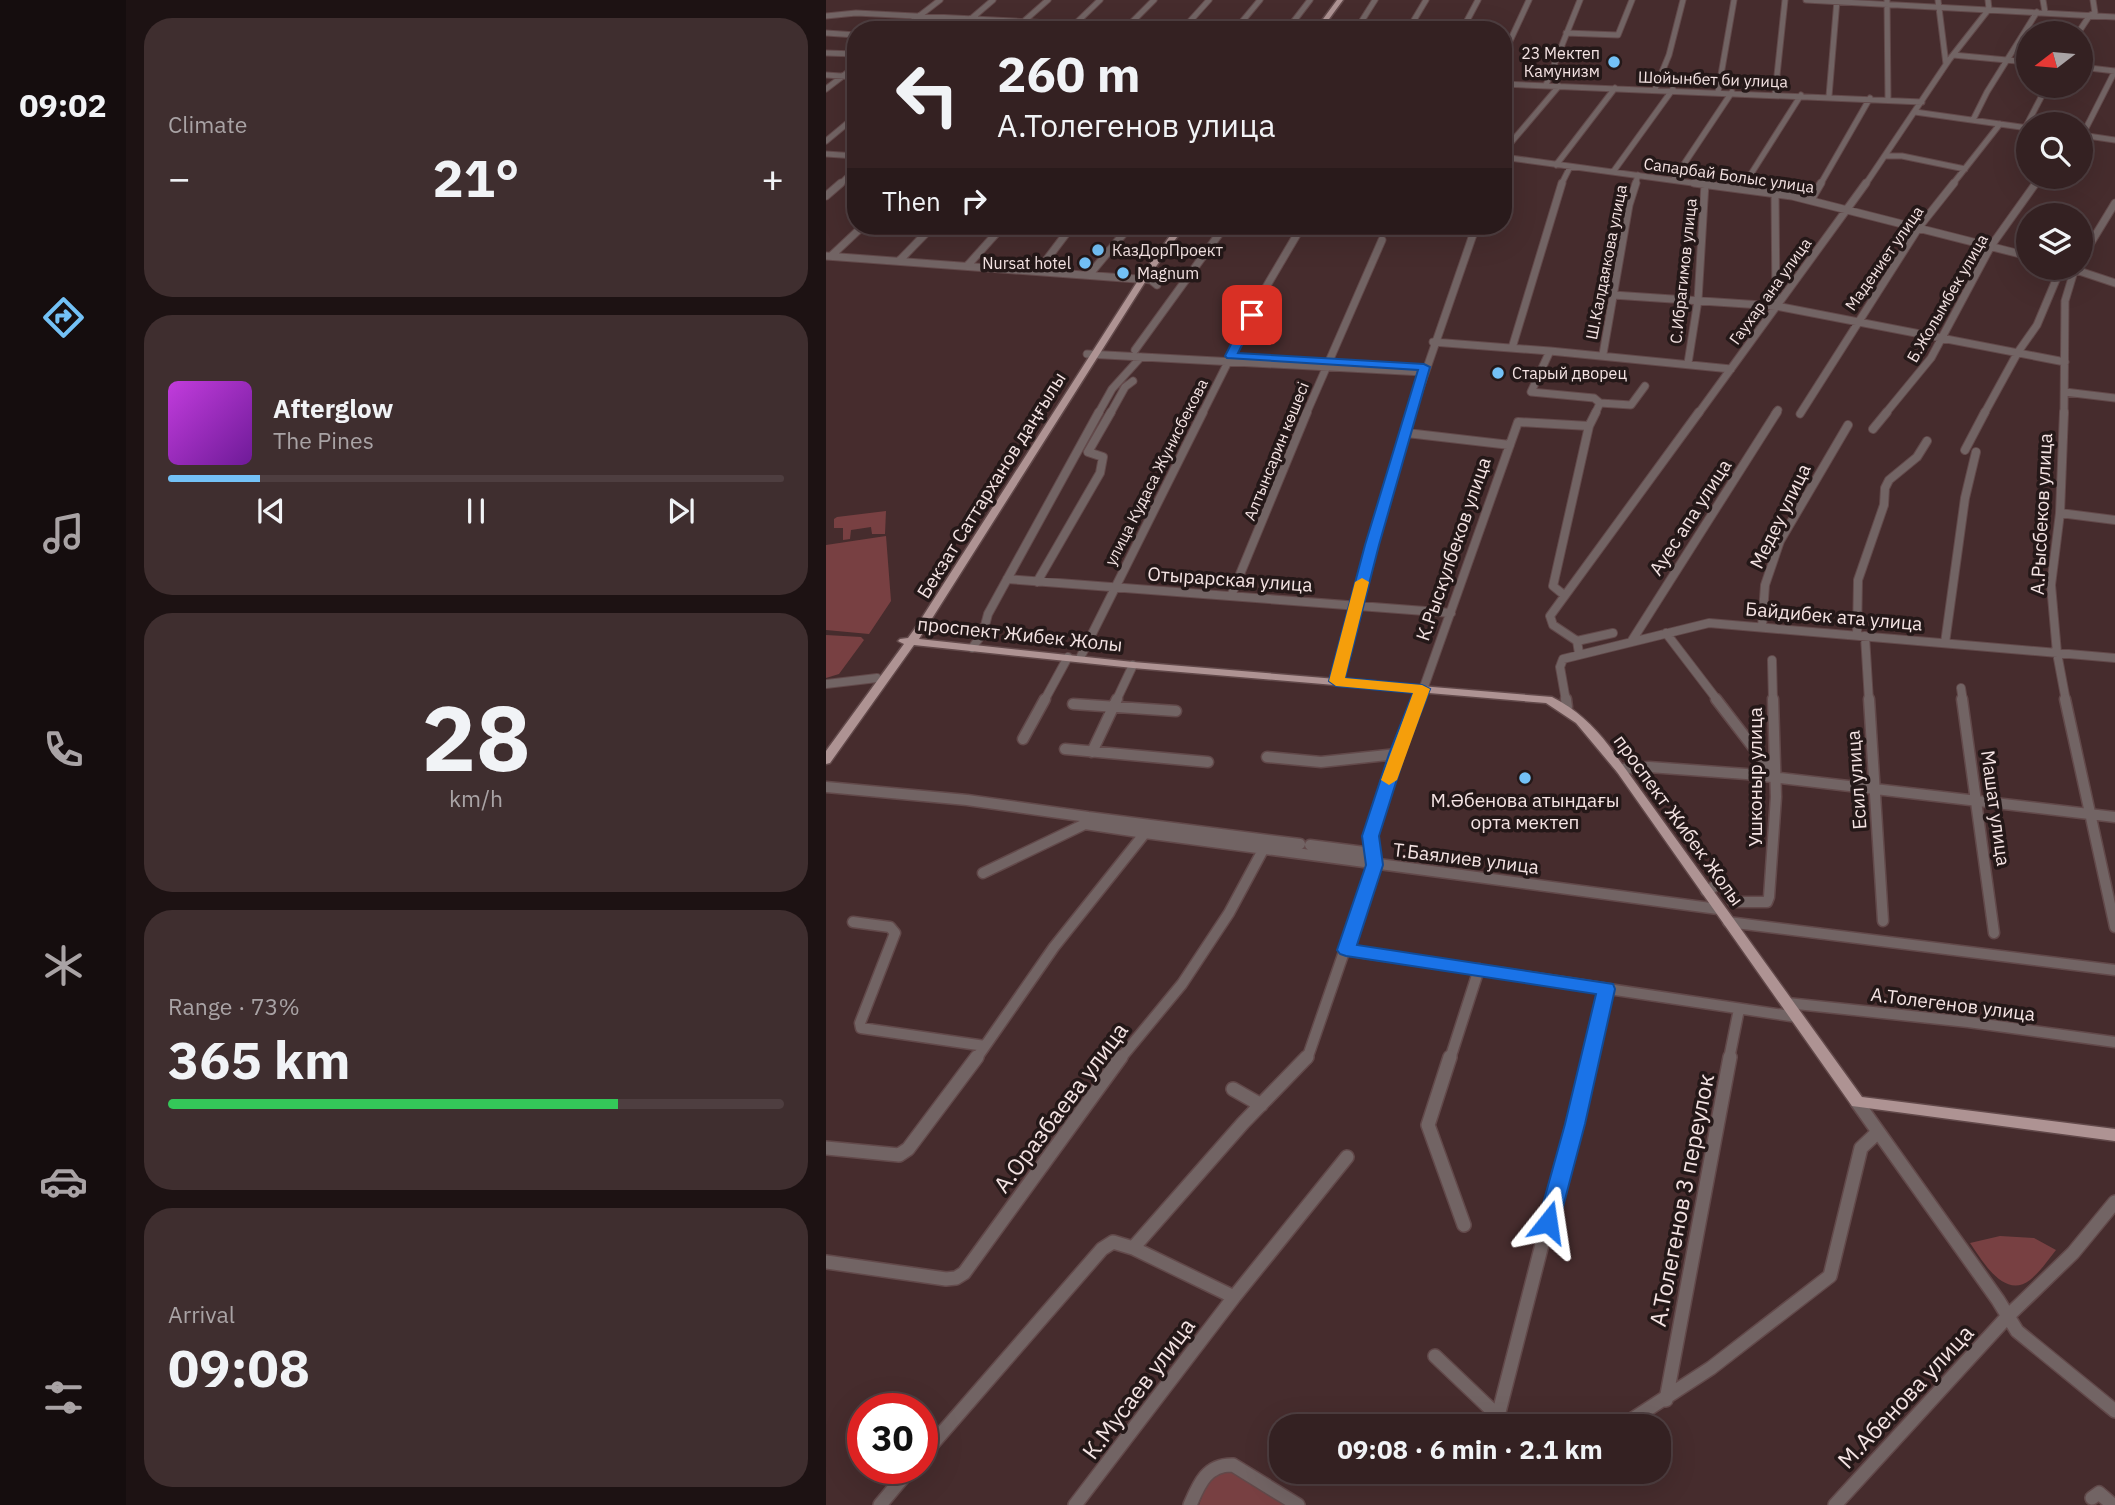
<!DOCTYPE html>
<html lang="en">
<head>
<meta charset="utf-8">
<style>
	body { margin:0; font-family:"IBM Plex Sans",sans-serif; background:#3f2e2f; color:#f1f3f6; height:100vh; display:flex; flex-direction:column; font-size:26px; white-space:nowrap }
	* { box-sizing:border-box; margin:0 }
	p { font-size:23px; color:#a9a3a5 }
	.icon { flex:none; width:38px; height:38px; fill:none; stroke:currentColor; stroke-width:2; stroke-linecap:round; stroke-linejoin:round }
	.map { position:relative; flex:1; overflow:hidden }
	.drawer { display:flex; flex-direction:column; gap:18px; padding:18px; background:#1d1213; width:700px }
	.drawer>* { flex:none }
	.guide { position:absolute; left:21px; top:21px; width:665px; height:214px; border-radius:28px; box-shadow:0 7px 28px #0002,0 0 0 2px #4e3e40; background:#342122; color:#f1f3f6; overflow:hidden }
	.needle { width:46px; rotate:254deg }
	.buttons { position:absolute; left:1190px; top:21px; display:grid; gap:14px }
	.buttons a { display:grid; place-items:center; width:77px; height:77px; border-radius:50%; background:#342122; box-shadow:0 7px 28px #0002,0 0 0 2px #4e3e40; font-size:35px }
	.speed { position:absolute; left:21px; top:1393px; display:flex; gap:14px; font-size:35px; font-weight:700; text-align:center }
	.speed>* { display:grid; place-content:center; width:91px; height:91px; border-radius:50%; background:#342122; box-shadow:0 7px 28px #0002,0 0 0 2px #4e3e40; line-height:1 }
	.speed .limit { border:10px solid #d22; background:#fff; color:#111 }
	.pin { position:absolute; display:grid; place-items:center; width:60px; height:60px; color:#fff; margin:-30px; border-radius:14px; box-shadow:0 4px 10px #0006 }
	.me { position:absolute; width:77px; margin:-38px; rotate:15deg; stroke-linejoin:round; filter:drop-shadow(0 0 5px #0008) }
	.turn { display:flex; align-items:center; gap:24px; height:147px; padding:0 35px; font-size:32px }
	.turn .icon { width:91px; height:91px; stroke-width:2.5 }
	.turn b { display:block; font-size:49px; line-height:60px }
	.then { display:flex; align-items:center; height:66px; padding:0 35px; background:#0003; gap:14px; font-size:26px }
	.big { font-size:52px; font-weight:700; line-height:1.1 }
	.drawer .tile { flex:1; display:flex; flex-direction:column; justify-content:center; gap:10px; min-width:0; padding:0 24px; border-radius:28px; background:#3f2e2f }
	.drawer .dial { align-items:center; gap:0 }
	.dial b { font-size:91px; line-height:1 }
	.song { display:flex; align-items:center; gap:21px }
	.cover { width:84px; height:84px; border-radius:10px; background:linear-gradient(135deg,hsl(290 70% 55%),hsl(280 70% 35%)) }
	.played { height:7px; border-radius:4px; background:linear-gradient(90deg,#73c1f6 15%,#4e3e40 15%) }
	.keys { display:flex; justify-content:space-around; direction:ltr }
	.heat { display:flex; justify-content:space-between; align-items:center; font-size:38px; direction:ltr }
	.charge { height:10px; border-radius:5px; background:linear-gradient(90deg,#34c759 73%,#4e3e40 0) }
	.trip { position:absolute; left:443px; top:1414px; width:402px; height:70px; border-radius:28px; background:#342122; box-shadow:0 7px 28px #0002,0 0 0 2px #4e3e40; font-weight:700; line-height:70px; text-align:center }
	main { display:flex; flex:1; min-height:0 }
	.dock { display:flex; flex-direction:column; width:126px; justify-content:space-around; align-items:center; background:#150d0e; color:#a9a3a5 }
	.dock .icon { width:49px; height:49px }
	.dock .active { color:#73c1f6 }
	.dock b { font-size:32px; color:#f1f3f6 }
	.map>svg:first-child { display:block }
</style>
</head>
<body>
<main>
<nav class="dock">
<b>09:02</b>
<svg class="icon active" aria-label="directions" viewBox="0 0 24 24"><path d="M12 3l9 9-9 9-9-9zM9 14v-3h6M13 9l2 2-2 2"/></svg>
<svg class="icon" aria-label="music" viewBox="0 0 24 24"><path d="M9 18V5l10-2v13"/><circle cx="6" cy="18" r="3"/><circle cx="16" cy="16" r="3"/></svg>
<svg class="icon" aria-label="phone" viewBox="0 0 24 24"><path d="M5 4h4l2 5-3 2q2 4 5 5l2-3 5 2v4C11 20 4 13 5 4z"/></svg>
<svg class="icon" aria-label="climate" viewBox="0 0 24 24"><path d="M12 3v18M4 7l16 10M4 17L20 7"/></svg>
<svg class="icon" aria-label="car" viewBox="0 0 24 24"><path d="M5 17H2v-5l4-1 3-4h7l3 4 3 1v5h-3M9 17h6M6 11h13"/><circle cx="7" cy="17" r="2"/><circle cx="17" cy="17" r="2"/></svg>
<svg class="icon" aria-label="filters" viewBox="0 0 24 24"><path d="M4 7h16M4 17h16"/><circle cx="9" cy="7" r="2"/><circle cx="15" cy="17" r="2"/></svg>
</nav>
<section class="drawer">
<div class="tile"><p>Climate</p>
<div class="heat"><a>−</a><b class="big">21°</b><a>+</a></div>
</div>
<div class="tile">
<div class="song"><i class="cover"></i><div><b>Afterglow</b><p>The Pines</p></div></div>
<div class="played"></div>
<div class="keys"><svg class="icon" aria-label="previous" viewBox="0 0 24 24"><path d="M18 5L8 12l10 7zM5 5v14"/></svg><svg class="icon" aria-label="pause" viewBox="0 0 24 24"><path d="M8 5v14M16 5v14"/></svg><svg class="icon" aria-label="next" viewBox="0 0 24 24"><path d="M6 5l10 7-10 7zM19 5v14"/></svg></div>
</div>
<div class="tile dial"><b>28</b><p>km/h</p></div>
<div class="tile"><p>Range · 73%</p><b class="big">365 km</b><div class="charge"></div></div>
<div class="tile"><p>Arrival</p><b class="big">09:08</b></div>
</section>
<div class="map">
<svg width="1289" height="1505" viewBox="0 0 1289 1505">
	<rect width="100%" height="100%" fill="#462c2d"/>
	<path fill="#784042" d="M60 511 59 534H46L45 527 25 530 24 539 17 540V528H8V519L11 517Z
		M60 536 65 601 43 634 0 630V545Z
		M0 635 35 637 38 640 13 674 0 678Z
		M1174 1236 1208 1238 1230 1250C1222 1260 1214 1272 1204 1280 1178 1300 1156 1260 1144 1243Z
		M407 1469 463 1505H373C382 1481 382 1476 407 1469Z"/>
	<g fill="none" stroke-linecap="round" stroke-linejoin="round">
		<defs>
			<path id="minor-far4" d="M980 0 1289 17
				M1061 0 1062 99
				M1112 0 1120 64
				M1217 0 1219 12
				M0 16 30 13 361 30
				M247 26 274 0
				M299 29 328 0
				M75 30 114 0
				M132 30 167 0
				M188 30 222 0
				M356 30 383 0
				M409 30 434 0
				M461 30 484 0
				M530 30 549 0
				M582 30 600 0
				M636 30 652 0
				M0 33 30 35
				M740 33 792 35 806 0
				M1252 33 1264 15 1269 13 1267 0
				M0 53 30 54
				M1127 55 1202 62
				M677 56 703 0
				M1255 67 1289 71
				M0 75 30 77
				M677 84 1096 102
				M720 85 754 0
				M0 89 30 66
				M829 89 843 55 857 0
				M892 92 908 0
				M949 94 959 0
				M1003 96 1011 0
				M1089 112 1202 128
				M1147 120 1161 92 1211 12
				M1199 128 1221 86
				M1255 135 1289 140
				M1256 136 1289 71
				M0 141 30 116
				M677 152 733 86
				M0 154 30 156
				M1059 156H1076L1139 169
				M677 157 881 185
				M730 165 789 88
				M787 172 847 89
				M848 179 906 92
				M13 185 30 169
				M735 185 744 167
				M809 185 812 175
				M918 185 975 95
				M994 185 1044 98
				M1039 185 1123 60 1163 9 1162 0
				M1126 185 1174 124
				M1209 185 1214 177"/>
			<path id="minor-far3" d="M868 183 966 196 1202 256
				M916 188 919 183
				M949 193 950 305
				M0 196 15 183
				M985 200 995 183
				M0 256 311 279
				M5 256 37 226
				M1255 259 1289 203
				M73 261 107 226
				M141 266 177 226
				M1244 268 1289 283
				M212 271 246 226
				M263 275 304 226
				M317 279 325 280 331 285
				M787 295 950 306 1239 362
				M607 342 724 351 705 392 768 398 774 403
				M686 348 736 183
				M309 350 399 226
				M724 351 905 369
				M261 354 597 372
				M777 354 803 205 810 183
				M862 363 872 300 879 183
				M1239 392 1289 398
				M272 414 286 389 315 357
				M284 414 299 387 307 381
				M376 414 436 294 476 226
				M480 414 556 240
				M585 414 650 226
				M769 414 774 403 805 405 819 386
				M872 414 1040 183
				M949 414 952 410
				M974 414 1093 227 1128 183
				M1059 414 1105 358 1165 246 1210 183
				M1158 414 1192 352 1211 325 1235 268
				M1238 414 1239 301 1249 268"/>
			<path id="minor-far2" d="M1238 412 1234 513 1225 585 1231 653 1240 701
				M1047 429 1061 412
				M581 433 684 445
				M1139 450 1159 412
				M1234 513 1289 520
				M181 579 625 613
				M211 582 274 473 277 457 262 452 285 412
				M738 595 727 586 763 426 770 412
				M405 596 481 412
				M936 627 939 585 954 541 1022 425
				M840 633 892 701
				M1031 635 1032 580 1058 505 1059 488 1063 480 1091 457 1101 441
				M1039 636 1043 701
				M751 641 787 633
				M805 642 951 412
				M1119 643 1139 498 1150 452
				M146 648 157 633 162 614 273 412
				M753 653 751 641 727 625 724 616 873 412
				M254 658 377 412
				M946 660 947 701
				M510 681 540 566 586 412
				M0 684 51 678
				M1135 688 1137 701
				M218 701 242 657
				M290 701 307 665
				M593 701 692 422 763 426
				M740 701 734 667 737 659 883 623 1289 658"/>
			<path id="minor-far1" d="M740 699 741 707
				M890 699 950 777
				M1043 699 1057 921
				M1136 699 1168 933
				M1239 699 1289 927
				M247 704 350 711
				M197 739 219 699
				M239 749 382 762
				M266 752 291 699
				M441 757 495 762 571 754
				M795 769 823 767 920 774 1289 817
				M0 787 141 800 262 817 259 824 319 833 892 909
				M262 817 474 844
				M484 845 546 853
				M157 873 259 824
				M880 891 895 883 907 902H941L943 897 950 797 947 699
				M27 922 64 927 69 933 34 1023 35 1028 159 1046
				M902 922 1289 970
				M520 950 971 1017
				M961 1003 1142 1022 1289 1042
				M150 1059 228 947 319 833
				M294 1059 356 984 403 913 438 848
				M481 1059 548 865 545 837 571 754 594 699
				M624 1059 653 969
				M764 1059 780 989
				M903 1059 913 1009"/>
			<path id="minor" d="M624 1057 602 1125 638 1225
				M407 1089 435 1105
				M1031 1102 1172 1300 1191 1331 1289 1411
				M0 1148 73 1155 82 1149 151 1057
				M307 1248 408 1297
				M0 1262 120 1279 130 1278 138 1273 295 1057
				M609 1356 672 1416 764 1057
				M840 1400 904 1057
				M672 1416 682 1426
				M796 1426 885 1368 1004 1276 1035 1148 1052 1132
				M96 1456 276 1249 287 1242 307 1248 417 1123 481 1057
				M1266 1498 1273 1493 1287 1505
				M54 1505 85 1468
				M249 1505 408 1297 521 1157
				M364 1505C373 1484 381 1464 407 1465L472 1505
				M1009 1505 1182 1316 1247 1253 1289 1202"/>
			<path id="major" d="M511 0H517L495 30H489Z
				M351 226H359L321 279 93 639 307 662 726 697C750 709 767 725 783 746L1036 1097 1289 1129V1141L1026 1106 791 772 750 723 720 703 307 668 88 645 4 763 0 764V751L78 644 72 641 74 639 82 638 90 627 313 279Z"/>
		</defs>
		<use href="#minor-far4" stroke="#62494a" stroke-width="7"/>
		<use href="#minor-far3" stroke="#62494a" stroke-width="9"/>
		<use href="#minor-far2" stroke="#62494a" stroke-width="10"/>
		<use href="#minor-far1" stroke="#62494a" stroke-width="13"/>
		<use href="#minor" stroke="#62494a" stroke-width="16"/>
		<use href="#major" stroke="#62494a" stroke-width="3"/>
		<use href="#minor-far4" stroke="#726464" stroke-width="5"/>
		<use href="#minor-far3" stroke="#726464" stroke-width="7"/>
		<use href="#minor-far2" stroke="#726464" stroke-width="8"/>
		<use href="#minor-far1" stroke="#726464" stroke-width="10"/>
		<use href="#minor" stroke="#726464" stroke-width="13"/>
		<use href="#major" fill="#ae9393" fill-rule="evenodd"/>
	</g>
	<path fill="#1a73e8" stroke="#114b97" stroke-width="2" d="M426 311 431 315 412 353 598 364 604 367 553 545 519 678 596 685 604 689 579 754 553 836 557 865 531 945 787 984 789 989 759 1124 733 1222 730 1228 722 1230 715 1228 712 1222 739 1124 770 994 520 956 514 954 511 950 540 865 536 836 563 754 587 693 510 686 503 681 539 545 592 370 401 358 399 356 420 315Z"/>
	<path fill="#f59e0b" d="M536 578 543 582 519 678 596 685 604 689 571 780 563 785 555 780 587 693 510 686 503 681 529 582Z"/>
	<g fill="#73c1f6" stroke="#241818" stroke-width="2.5">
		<circle cx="788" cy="62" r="7"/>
		<circle cx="272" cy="250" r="7"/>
		<circle cx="259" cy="263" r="7"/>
		<circle cx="297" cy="273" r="7"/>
		<circle cx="672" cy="373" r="7"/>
		<circle cx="699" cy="778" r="7"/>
	</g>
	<g text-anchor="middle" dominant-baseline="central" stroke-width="7" stroke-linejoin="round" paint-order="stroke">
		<g font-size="16" fill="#f4e3e3" stroke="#241818" text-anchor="start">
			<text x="774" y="53" text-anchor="end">23 Мектеп<tspan x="774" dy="18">Камунизм</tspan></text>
			<text x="286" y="250">КазДорПроект</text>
			<text x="245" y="263" text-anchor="end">Nursat hotel</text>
			<text x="311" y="273">Magnum</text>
			<text x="686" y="373">Старый дворец</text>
		</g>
		<g font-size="16" fill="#f4e3e3" stroke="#241818">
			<text transform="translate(887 79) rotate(2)">Шойынбет би улица</text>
			<text transform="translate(903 175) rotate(8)">Сапарбай Болыс улица</text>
			<text transform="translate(1058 258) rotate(-55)">Мадениет улица</text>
			<text transform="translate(780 262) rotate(-79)">Ш.Калдаякова улица</text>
			<text transform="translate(857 271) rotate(-84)">С.Ибрагимов улица</text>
			<text transform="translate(944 291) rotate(-54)">Гаухар ана улица</text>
			<text transform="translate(1121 298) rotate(-60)">Б.Жолымбек улица</text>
			<text transform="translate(450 451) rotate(-68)">Алтынсарин көшесі</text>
			<text transform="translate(330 472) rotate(-63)">улица Кудаса Жунисбекова</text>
		</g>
		<g font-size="19" fill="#f4e3e3" stroke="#241818">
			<text transform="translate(165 485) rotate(-58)">Бекзат Саттарханов даңғылы</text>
			<text transform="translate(1215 514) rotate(-87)">А.Рысбеков улица</text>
			<text transform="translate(954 516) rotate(-64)">Медеу улица</text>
			<text transform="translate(864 517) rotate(-57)">Ауес апа улица</text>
			<text transform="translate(627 549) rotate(-71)">К.Рыскулбеков улица</text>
			<text transform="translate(404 579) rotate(4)">Отырарская улица</text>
			<text transform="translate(1008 616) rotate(5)">Байдибек ата улица</text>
			<text transform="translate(194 634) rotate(6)">проспект Жибек Жолы</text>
			<text transform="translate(929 777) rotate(-90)">Ушконыр улица</text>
			<text transform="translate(1030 780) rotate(-94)">Есил улица</text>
			<text transform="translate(1170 808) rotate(82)">Машат улица</text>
			<text transform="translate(853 820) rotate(54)">проспект Жибек Жолы</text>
			<text transform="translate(640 858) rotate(7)">Т.Баялиев улица</text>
			<text transform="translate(1127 1004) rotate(7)">А.Толегенов улица</text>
		</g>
		<g font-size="19" fill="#f4e3e3" stroke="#241818">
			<text x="699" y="800">М.Әбенова атындағы<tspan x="699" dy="22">орта мектеп</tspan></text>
		</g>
		<g font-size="23" fill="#f4e3e3" stroke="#241818">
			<text transform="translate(234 1107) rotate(-53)">А.Оразбаева улица</text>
			<text transform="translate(855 1200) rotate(-79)">А.Толегенов 3 переулок</text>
			<text transform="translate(312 1388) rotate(-53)">К.Мусаев улица</text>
			<text transform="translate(1079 1396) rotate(-47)">М.Абенова улица</text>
		</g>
	</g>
</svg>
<div class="buttons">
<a><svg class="needle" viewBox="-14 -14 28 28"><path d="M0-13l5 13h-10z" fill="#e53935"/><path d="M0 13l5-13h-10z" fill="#a9a3a5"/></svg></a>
<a><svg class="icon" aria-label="search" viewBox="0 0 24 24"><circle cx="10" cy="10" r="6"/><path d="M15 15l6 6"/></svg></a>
<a><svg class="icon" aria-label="layers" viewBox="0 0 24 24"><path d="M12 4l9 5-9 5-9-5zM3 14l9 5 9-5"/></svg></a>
</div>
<div class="speed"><div class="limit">30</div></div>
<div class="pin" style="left:426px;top:315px;background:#d93025"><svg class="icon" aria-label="arrive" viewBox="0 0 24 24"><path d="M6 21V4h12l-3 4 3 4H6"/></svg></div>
<svg class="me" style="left:722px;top:1222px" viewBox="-20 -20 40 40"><path d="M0-17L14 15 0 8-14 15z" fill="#1a73e8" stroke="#fff" stroke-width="4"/></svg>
<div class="trip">09:08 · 6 min · 2.1 km</div>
<div class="guide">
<div class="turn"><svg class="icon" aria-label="left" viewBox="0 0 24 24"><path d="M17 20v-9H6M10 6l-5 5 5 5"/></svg><div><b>260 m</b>А.Толегенов улица</div></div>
<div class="then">Then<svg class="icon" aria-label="right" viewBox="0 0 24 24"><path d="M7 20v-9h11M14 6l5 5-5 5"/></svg></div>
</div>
</div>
</main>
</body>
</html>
